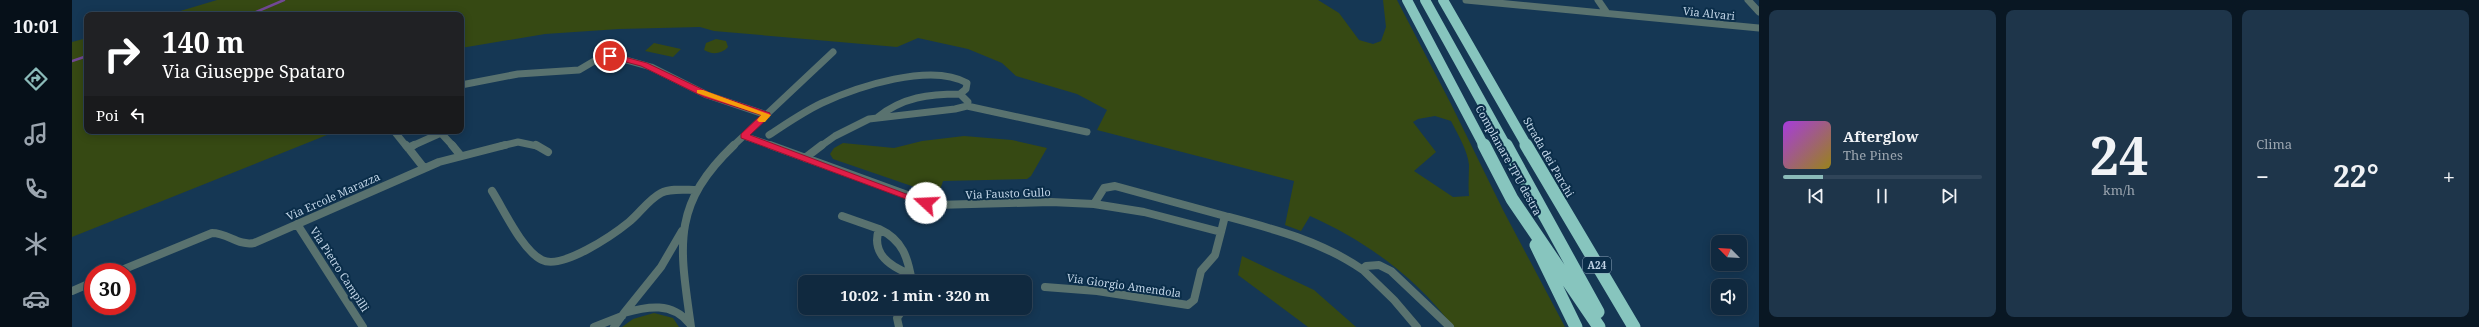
<!DOCTYPE html>
<html lang="it">
<head>
<meta charset="utf-8">
<style>
	body { margin:0; font-family:"Noto Serif",serif; background:#1e354a; color:#f1f3f6; height:100vh; display:flex; flex-direction:column; font-size:15px; white-space:nowrap }
	* { box-sizing:border-box; margin:0 }
	p { font-size:13px; color:#9ca6b0 }
	.icon { flex:none; width:22px; height:22px; fill:none; stroke:currentColor; stroke-width:2; stroke-linecap:round; stroke-linejoin:round }
	.map { position:relative; flex:1; overflow:hidden }
	.details { display:flex; flex-direction:column; gap:10px; padding:10px; background:#091723; width:720px }
	.details>* { flex:none }
	.guide { position:absolute; left:12px; top:12px; width:380px; height:122px; border-radius:8px; box-shadow:0 2px 10px #0003,0 0 0 1px #304559; background:#202124; color:#fff; overflow:hidden }
	.needle { width:26px; rotate:294deg }
	.controls { position:absolute; left:1639px; top:235px; display:grid; gap:8px }
	.controls a { display:grid; place-items:center; width:36px; height:36px; border-radius:8px; background:#10293f; box-shadow:0 2px 10px #0003,0 0 0 1px #304559; font-size:20px }
	.speed { position:absolute; left:12px; top:263px; display:flex; gap:8px; font-size:20px; font-weight:700; text-align:center }
	.speed>* { display:grid; place-content:center; width:52px; height:52px; border-radius:50%; background:#10293f; box-shadow:0 2px 10px #0003,0 0 0 1px #304559; line-height:1 }
	.speed .limit { border:6px solid #d22; background:#fff; color:#111 }
	.pin { position:absolute; display:grid; place-items:center; width:34px; height:34px; color:#fff; margin:-17px; border:2px solid #fff; border-radius:50%; box-shadow:0 1px 4px #0007 }
	.me { position:absolute; width:44px; margin:-22px; rotate:290deg; stroke-linejoin:round; filter:drop-shadow(0 0 3px #0008) }
	.turn { display:flex; align-items:center; gap:14px; height:84px; padding:0 12px; font-size:18px }
	.turn .icon { width:52px; height:52px; stroke-width:2.5 }
	.turn b { display:block; font-size:28px; line-height:34px }
	.then { display:flex; align-items:center; height:38px; padding:0 12px; background:#0003; gap:8px; font-size:15px }
	.big { font-size:30px; font-weight:700; line-height:1.1 }
	.details .widget { flex:1; display:flex; flex-direction:column; justify-content:center; gap:6px; min-width:0; padding:0 14px; border-radius:8px; background:#1e354a }
	.details .dial { align-items:center; gap:0 }
	.dial b { font-size:52px; line-height:1 }
	.song { display:flex; align-items:center; gap:12px }
	.cover { width:48px; height:48px; border-radius:6px; background:linear-gradient(135deg,hsl(280 70% 55%),hsl(50 70% 35%)) }
	.played { height:4px; border-radius:2px; background:linear-gradient(90deg,#8bbbb9 20%,#304559 20%) }
	.keys { display:flex; justify-content:space-around; direction:ltr }
	.heat { display:flex; justify-content:space-between; align-items:center; font-size:22px; direction:ltr }
	.details .tiles { flex:1; display:grid; gap:10px; grid-template-columns:repeat(3,1fr) }
	.trip { position:absolute; left:726px; top:275px; width:234px; height:40px; border-radius:8px; background:#10293f; box-shadow:0 2px 10px #0003,0 0 0 1px #304559; font-weight:700; line-height:40px; text-align:center }
	main { display:flex; flex:1; min-height:0 }
	.dock { display:flex; flex-direction:column; width:72px; justify-content:space-around; align-items:center; background:#061019; color:#9ca6b0 }
	.dock .icon { width:28px; height:28px }
	.dock .on { color:#8bbbb9 }
	.dock b { font-size:18px; color:#f1f3f6 }
	.map>svg:first-child { display:block }
</style>
</head>
<body>
<main>
<nav class="dock">
<b>10:01</b>
<svg class="icon on" aria-label="directions" viewBox="0 0 24 24"><path d="M12 3l9 9-9 9-9-9zM9 14v-3h6M13 9l2 2-2 2"/></svg>
<svg class="icon" aria-label="music" viewBox="0 0 24 24"><path d="M9 18V5l10-2v13"/><circle cx="6" cy="18" r="3"/><circle cx="16" cy="16" r="3"/></svg>
<svg class="icon" aria-label="phone" viewBox="0 0 24 24"><path d="M5 4h4l2 5-3 2q2 4 5 5l2-3 5 2v4C11 20 4 13 5 4z"/></svg>
<svg class="icon" aria-label="climate" viewBox="0 0 24 24"><path d="M12 3v18M4 7l16 10M4 17L20 7"/></svg>
<svg class="icon" aria-label="car" viewBox="0 0 24 24"><path d="M5 17H2v-5l4-1 3-4h7l3 4 3 1v5h-3M9 17h6M6 11h13"/><circle cx="7" cy="17" r="2"/><circle cx="17" cy="17" r="2"/></svg>
</nav>
<div class="map">
<svg width="1687" height="327" viewBox="0 0 1687 327">
	<rect width="100%" height="100%" fill="#153754"/>
	<path fill="#364913" fill-rule="evenodd" d="M145 0H1246L1267 13 1287 40 1301 44 1309 41 1314 27 1311 0H1325L1379 104 1431 210 1493 327H1381C1345 278 1294 241 1238 216L1229 231 1213 225 1222 181 1025 130 1035 110 1005 94 944 76 930 63 896 49 846 38 825 47 642 31 628 27 547 29 473 34 389 48V15H95ZM1363 116 1379 121C1385 133 1396 151 1397 165 1397 175 1396 185 1397 196L1381 197 1342 171 1364 152 1341 122 1346 119Z
		M15 38V131H265L0 237V42Z
		M644 39 654 41 656 47C650 54 640 55 632 50L634 43Z
		M582 43 609 49 601 57 573 51Z
		M892 136 940 140 975 148 959 176 955 179 871 181 868 190 860 193 761 159 758 154 762 148 771 143 822 148 850 141Z
		M1170 256 1242 290 1284 327H1236L1166 275Z
		M582 313 601 318 607 327H550L561 319Z"/>
	<g fill="none" stroke-linecap="round" stroke-linejoin="round">
		<path stroke="#714895" stroke-width="2.5" d="M177 15 212 0
			M0 61 15 56"/>
		<path stroke="#59726f" stroke-width="7" d="M1394 0 1687 28
			M1526 0 1535 13
			M1676 0 1687 12
			M389 85 446 74 507 70 529 57 540 56 579 67 635 95 695 115
			M895 106 1015 132
			M322 131 334 146
			M367 131 381 146
			M697 135C714 124 731 112 750 103 785 87 859 62 895 83L894 89 888 94
			M672 136 701 146
			M340 146 369 133
			M429 146 446 142 465 146
			M661 146 761 52
			M749 146 763 136 797 119 883 109 895 106 896 102 888 94C857 94 831 97 806 117"/>
		<path stroke="#59726f" stroke-width="8" d="M334 145 352 168
			M380 145 389 156
			M464 145 476 152
			M698 145 863 205 979 202 1022 204
			M336 148 342 145
			M733 158 750 145
			M1043 186 1153 216 1149 232 1072 212 1022 204 1032 188Z
			M420 191C432 210 450 250 470 260 490 270 541 235 557 222 568 213 576 200 589 193 599 188 613 190 625 190
			M770 216 807 229
			M1153 216C1202 229 1249 241 1291 270
			M225 224 291 327
			M45 272 140 233C156 233 166 246 182 243L367 162 433 145
			M838 274C817 266 799 253 807 229 831 240 836 258 840 282
			M973 287 1025 291 1116 305 1122 300 1129 271 1143 255 1149 232
			M0 291 21 282
			M552 313 589 267 610 231
			M522 327 550 316
			M542 327 552 313C576 306 600 302 617 323
			M619 327C608 247 598 206 662 145
			M827 327 825 318 832 308
			M1345 327 1322 300 1291 270 1294 266 1307 265 1319 271 1378 327"/>
		<path stroke="#87c5be" stroke-width="10" d="M1335 0 1412 146
			M1353 0 1434 146
			M1371 0 1455 146"/>
		<path stroke="#87c5be" stroke-width="13" d="M1412 145 1440 199 1527 327
			M1434 145 1526 312
			M1454 145 1562 327
			M1464 245 1504 327"/>
	</g>
	<path fill="#e11d48" stroke="#92132f" d="M538 53 575 63 638 93 698 113V116L678 135 858 203 854 206 850 205 669 138V134L689 115 632 97 569 66 535 57V54Z"/>
	<path fill="#f59e0b" d="M625 90H631L699 115 693 122H687L685 120 689 115 625 93Z"/>
	<g text-anchor="middle" dominant-baseline="central" stroke-width="4" stroke-linejoin="round" paint-order="stroke">
		<rect fill="#0a2d49" stroke="#8ca3b8" stroke-width="1" x="1511" y="257" width="28" height="16" rx="3"/>
		<g font-size="10" font-weight="bold" fill="#c3d6e8">
			<text x="1525" y="265">A24</text>
		</g>
		<g font-size="11" fill="#c3d6e8" stroke="#0a2d49">
			<text transform="translate(1637 13) rotate(6)">Via Alvari</text>
			<text transform="translate(1477 157) rotate(60)">Strada dei Parchi</text>
			<text transform="translate(1437 160) rotate(61)">Complanare TPU destra</text>
			<text transform="translate(936 193) rotate(-2)">Via Fausto Gullo</text>
			<text transform="translate(261 196) rotate(-24)">Via Ercole Marazza</text>
			<text transform="translate(268 269) rotate(57)">Via Pietro Campilli</text>
			<text transform="translate(1052 285) rotate(8)">Via Giorgio Amendola</text>
		</g>
	</g>
</svg>
<div class="controls">
<a><svg class="needle" viewBox="-14 -14 28 28"><path d="M0-13l5 13h-10z" fill="#e53935"/><path d="M0 13l5-13h-10z" fill="#9ca6b0"/></svg></a>
<a><svg class="icon" aria-label="sound" viewBox="0 0 24 24"><path d="M4 9h4l5-4v14l-5-4H4zM17 9q2 3 0 6"/></svg></a>
</div>
<div class="speed"><div class="limit">30</div></div>
<div class="pin" style="left:538px;top:56px;background:#d93025"><svg class="icon" aria-label="arrive" viewBox="0 0 24 24"><path d="M6 21V4h12l-3 4 3 4H6"/></svg></div>
<svg class="me" style="left:854px;top:203px" viewBox="-20 -20 40 40"><circle r="19" fill="#fff"/><path d="M0-13L10 11 0 6-10 11z" fill="#e11d48"/></svg>
<div class="trip">10:02 · 1 min · 320 m</div>
<div class="guide">
<div class="turn"><svg class="icon" aria-label="right" viewBox="0 0 24 24"><path d="M7 20v-9h11M14 6l5 5-5 5"/></svg><div><b>140 m</b>Via Giuseppe Spataro</div></div>
<div class="then">Poi<svg class="icon" aria-label="left" viewBox="0 0 24 24"><path d="M17 20v-9H6M10 6l-5 5 5 5"/></svg></div>
</div>
</div>
<section class="details">
<div class="tiles">
<div class="widget">
<div class="song"><i class="cover"></i><div><b>Afterglow</b><p>The Pines</p></div></div>
<div class="played"></div>
<div class="keys"><svg class="icon" aria-label="previous" viewBox="0 0 24 24"><path d="M18 5L8 12l10 7zM5 5v14"/></svg><svg class="icon" aria-label="pause" viewBox="0 0 24 24"><path d="M8 5v14M16 5v14"/></svg><svg class="icon" aria-label="next" viewBox="0 0 24 24"><path d="M6 5l10 7-10 7zM19 5v14"/></svg></div>
</div>
<div class="widget dial"><b>24</b><p>km/h</p></div>
<div class="widget"><p>Clima</p>
<div class="heat"><a>−</a><b class="big">22°</b><a>+</a></div>
</div>
</div>
</section>
</main>
</body>
</html>
